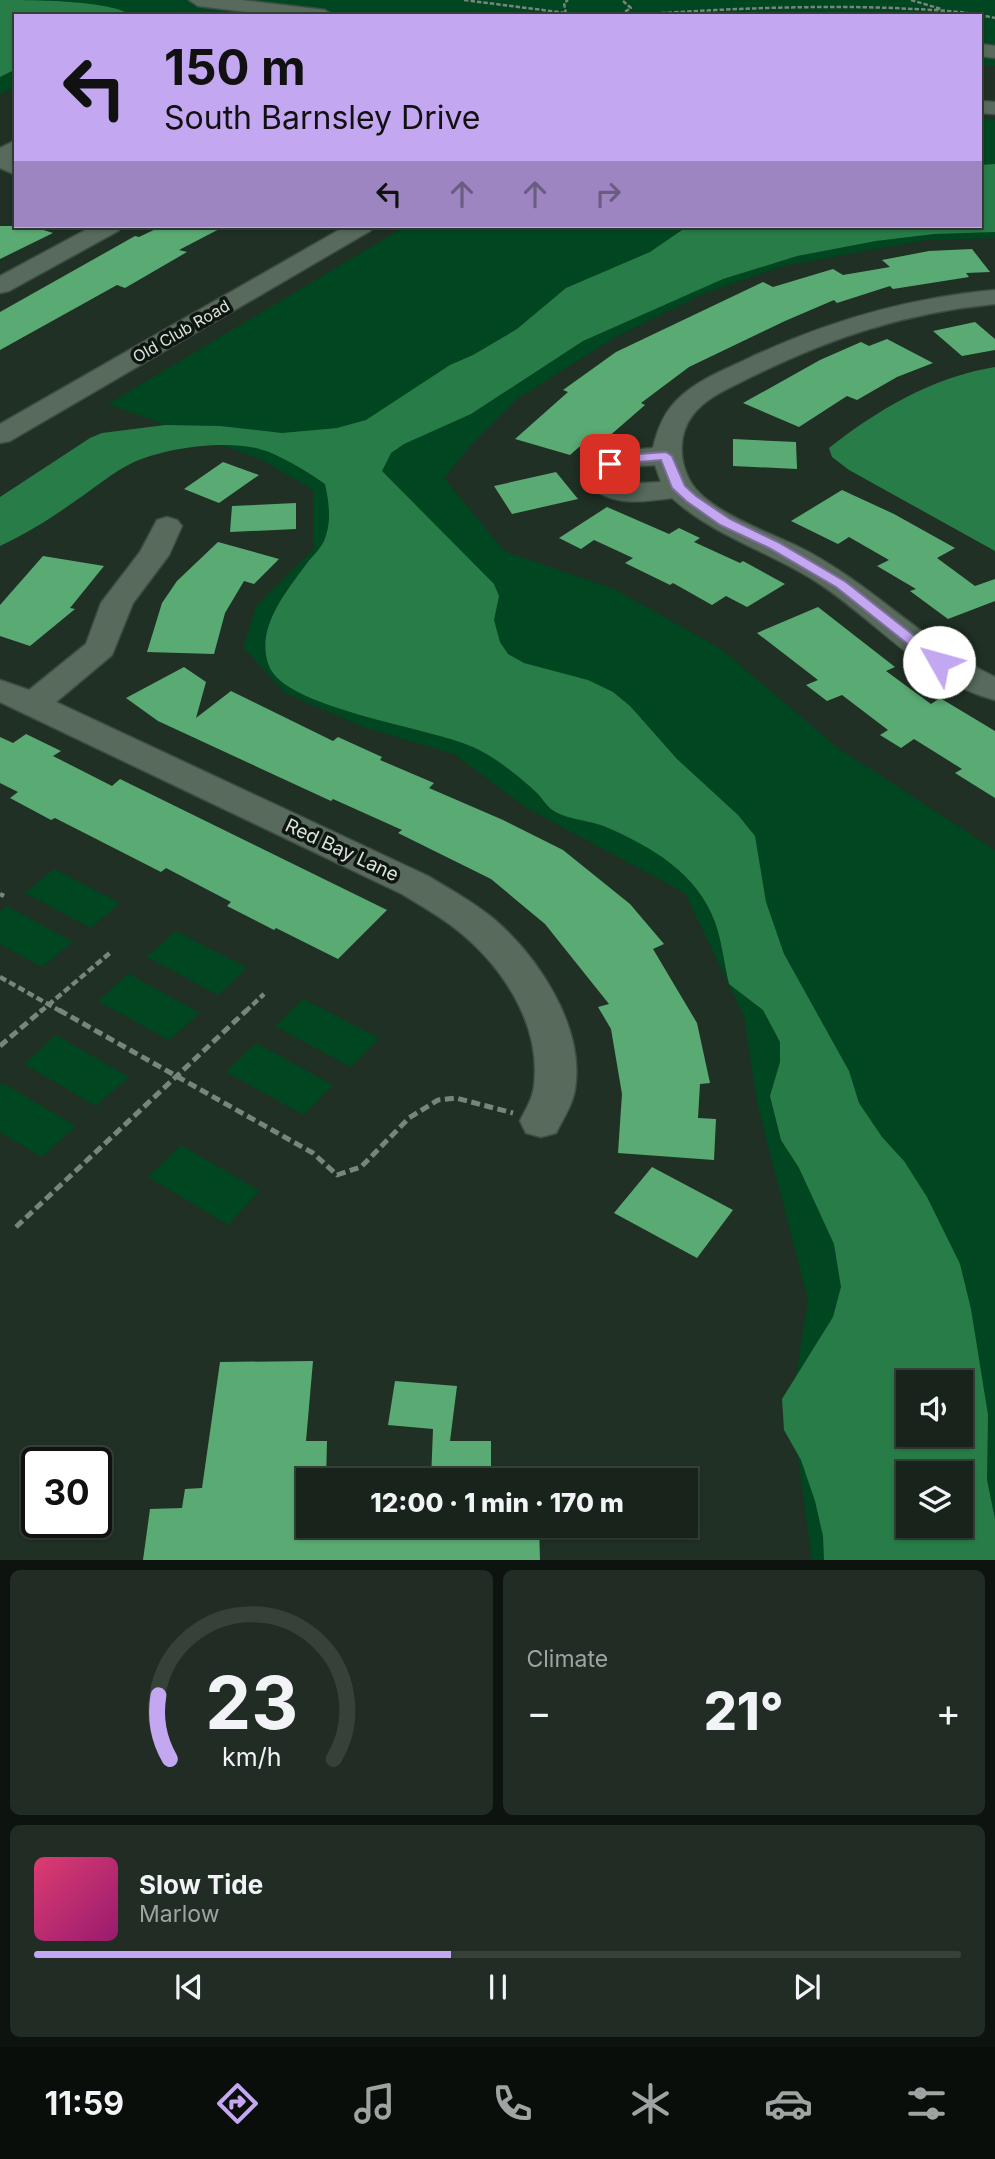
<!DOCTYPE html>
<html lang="en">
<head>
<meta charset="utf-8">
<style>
	body { margin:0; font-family:Inter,sans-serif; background:#212c24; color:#f1f3f6; height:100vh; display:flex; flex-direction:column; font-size:26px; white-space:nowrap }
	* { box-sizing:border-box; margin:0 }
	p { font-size:23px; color:#9fa4a3 }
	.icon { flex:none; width:38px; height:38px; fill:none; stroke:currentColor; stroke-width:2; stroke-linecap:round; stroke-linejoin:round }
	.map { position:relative; height:1560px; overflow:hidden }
	.side { display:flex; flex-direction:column; gap:10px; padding:10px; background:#0d140f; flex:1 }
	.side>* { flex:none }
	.hud { position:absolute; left:14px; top:14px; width:968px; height:214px; border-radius:0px; box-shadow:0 2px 5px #0004,0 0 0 2px #36413a; background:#c4a7f1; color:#111; overflow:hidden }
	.buttons { position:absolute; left:896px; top:1370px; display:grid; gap:14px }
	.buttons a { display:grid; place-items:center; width:77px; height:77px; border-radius:0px; background:#18241b; box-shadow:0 2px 5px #0004,0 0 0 2px #36413a; font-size:35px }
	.speed { position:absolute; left:21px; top:1447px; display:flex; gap:14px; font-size:35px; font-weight:700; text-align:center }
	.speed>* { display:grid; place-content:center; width:91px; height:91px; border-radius:50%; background:#18241b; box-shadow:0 2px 5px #0004,0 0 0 2px #36413a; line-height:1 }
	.speed .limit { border:4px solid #111; border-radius:10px; background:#fff; color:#111 }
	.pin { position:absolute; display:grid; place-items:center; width:60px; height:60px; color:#fff; margin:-30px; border-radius:14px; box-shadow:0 4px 10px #0006 }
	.me { position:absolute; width:77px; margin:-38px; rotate:308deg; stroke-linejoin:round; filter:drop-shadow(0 0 5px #0008) }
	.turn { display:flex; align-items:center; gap:24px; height:147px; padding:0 35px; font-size:32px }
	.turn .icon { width:91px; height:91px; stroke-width:2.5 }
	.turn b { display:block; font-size:49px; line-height:60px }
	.lanes { display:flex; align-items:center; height:66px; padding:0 35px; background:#0003; justify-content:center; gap:35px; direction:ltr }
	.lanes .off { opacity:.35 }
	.big { font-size:52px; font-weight:800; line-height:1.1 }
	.side .widget { flex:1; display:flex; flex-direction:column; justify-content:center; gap:10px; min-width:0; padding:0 24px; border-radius:10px; background:#212c24 }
	.side .dial { align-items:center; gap:0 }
	.dial svg { height:182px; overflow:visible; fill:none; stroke:#36413a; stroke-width:7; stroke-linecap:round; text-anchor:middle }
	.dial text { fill:#f1f3f6; stroke:none }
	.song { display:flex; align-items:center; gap:21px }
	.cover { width:84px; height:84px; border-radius:10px; background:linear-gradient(135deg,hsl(340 70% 55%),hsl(320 70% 35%)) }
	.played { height:7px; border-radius:4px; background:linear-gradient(90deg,#c4a7f1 45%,#36413a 45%) }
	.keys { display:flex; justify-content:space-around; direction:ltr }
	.heat { display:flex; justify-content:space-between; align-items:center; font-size:38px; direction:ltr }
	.side .tiles { flex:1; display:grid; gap:10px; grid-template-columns:1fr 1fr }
	.widget:last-child { grid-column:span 2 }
	.trip { position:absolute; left:296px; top:1468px; width:402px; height:70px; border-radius:0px; background:#18241b; box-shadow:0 2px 5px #0004,0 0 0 2px #36413a; font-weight:800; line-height:70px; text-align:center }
	.tab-bar { display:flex; height:112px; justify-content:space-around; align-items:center; background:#0a0e0b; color:#9fa4a3 }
	.tab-bar .icon { width:49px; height:49px }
	.tab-bar .active { color:#c4a7f1 }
	.tab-bar b { font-size:32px; color:#f1f3f6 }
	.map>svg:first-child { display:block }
</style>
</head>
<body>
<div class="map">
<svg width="995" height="1561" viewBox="0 0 995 1561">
	<rect width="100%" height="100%" fill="#203024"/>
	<path fill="#004620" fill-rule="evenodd" d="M0 0H995V66L980 65V16H16V87L0 94Z
		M980 118 995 120V238L925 240 783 266 703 294 617 336 517 399 472 444 444 478 504 551 614 589 721 649 838 748 995 850V1560H812L791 1407 808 1300 757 1103 744 1016 685 893 525 807 454 754 366 728 285 693 243 647 257 605 313 550V490L260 459 108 404 406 226H980ZM908 1382H961V1435H908ZM908 1474H961V1526H908Z
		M54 869 120 903 91 928 25 893Z
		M7 906 73 942 42 967 0 944V911Z
		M176 931 247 968 218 995 147 957Z
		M128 974H129L200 1013 169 1040 98 1001Z
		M303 999 379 1038 351 1067 275 1026Z
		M56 1035 129 1077 96 1106 24 1064Z
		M256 1043 333 1085 304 1115 226 1072Z
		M3 1083 76 1126 42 1157 0 1132V1085Z
		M181 1145 260 1191 228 1225 148 1177Z"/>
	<path fill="#287c47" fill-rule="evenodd" d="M0 0C31 0 113 0 132 16H16V69L0 77Z
		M995 164V232L934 234 876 241 797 256 723 279 583 341 471 414 404 444 391 453 382 471 494 584 499 596 494 620 500 642 508 654 524 663 588 680 613 692 630 706 677 759 738 815 755 836 766 902 784 954 849 1071 859 1103 882 1137 904 1161 927 1197 960 1264 971 1309 988 1415 987 1480 995 1519V1560H824L823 1536 815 1501 801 1460 784 1430 782 1399 833 1317 841 1287 834 1244 799 1168 781 1140 770 1096 780 1062V1042L763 1010 729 984C724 964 722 941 715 922 697 873 652 847 606 827 590 820 566 820 551 809 546 805 542 798 537 793 519 776 495 757 473 747 429 727 286 709 269 666 255 630 284 594 305 566 310 558 320 550 324 541 332 523 329 502 325 484 308 472 288 460 269 452 234 438 166 447 132 463 113 472 96 487 78 499 53 517 28 533 0 546V497L90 438 102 433 165 425 220 426 282 433 337 428 366 420 450 365 473 355 517 329 566 288 650 252 685 228 695 226H980V165ZM908 1382H961V1435H908ZM908 1474H961V1526H908Z
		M995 367V551L849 470 832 457 829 448C877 410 933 377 995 367Z"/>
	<path fill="#5aab73" d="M0 226H31L53 233 0 259Z
		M162 226H225L179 250 187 252 125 288 117 285 0 350V312L135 236 139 237Z
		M972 249 990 272 966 273 969 277 893 289 890 286 837 303 834 300 785 321 689 367 641 403 645 405 599 445 586 441 570 455 515 439 568 392 563 390 616 352 763 282 773 287 833 269 843 275 890 267 882 260 929 251Z
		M975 322 995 339V350L962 356 933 331Z
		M887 339 933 363 897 377 857 400 847 396 799 427 743 403 820 360 861 342 869 346Z
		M733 439 796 442 797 469 733 466Z
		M223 462 259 475 219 503 184 489Z
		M556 472 578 499 512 514 494 486Z
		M842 490 894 514 955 548 937 558 975 586 995 579V601L948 619 910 591 916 589 877 566 889 560 849 537 838 544 791 521Z
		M296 503V529L230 532 232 506Z
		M607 507 669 534 679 528 700 538 694 542 740 563 743 561 785 584 747 607 726 596 712 605 673 583 670 585 625 563 633 558 594 540 581 549 559 538Z
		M218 542 279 559 254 584 244 581 225 613 214 654 147 652 162 603 177 581Z
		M43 556 104 566 70 608 75 609 30 646 0 636V605Z
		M818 607 895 667 886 671 931 704 940 698 995 731V798L955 773 962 769 914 739 901 748 880 735 888 730 842 695 827 701 806 685 818 680 757 633Z
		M184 667 206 682 196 718 231 691 333 741 338 737 382 757 380 760 434 783 429 788 503 820 563 850 630 904 664 944 653 949 697 1023 710 1083 700 1084 698 1118 716 1119 714 1160 618 1153 622 1094 611 1029 598 1007 609 1004 545 924 491 879 398 833 402 830 333 799 331 801 158 721 126 698Z
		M26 734 61 751 53 756 112 786 120 779 387 910 338 959 276 928 274 930 227 906 231 902 166 868 161 872 55 818 51 820 10 798 18 792 0 783V737L13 743Z
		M652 1167 733 1210 697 1258 614 1213Z
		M313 1361 306 1441H327L326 1480H308V1526H539L540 1560H143L150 1509 182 1508 185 1489 202 1488 220 1362Z
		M395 1381 457 1386 450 1441H491V1480H431L433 1429 388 1425Z"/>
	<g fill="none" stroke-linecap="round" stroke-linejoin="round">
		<defs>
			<path id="minor" d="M189 0H242L325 10 334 16H278L198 6Z
				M980 44 995 46V58L980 56Z
				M980 101 995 102V114L980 113Z
				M16 140V175L0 168V148Z
				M93 226H122L118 231 9 291 0 293V276Z
				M346 226H374L370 231 10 441 0 443V424Z
				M995 290V304C904 313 830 338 749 378 729 388 705 398 692 416 678 435 679 461 690 481 706 510 767 532 797 546 869 581 923 643 995 677V700C924 682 872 616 812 579 765 550 713 535 672 498 643 502 605 508 586 480 586 452 632 450 653 448 657 431 663 414 676 401 694 382 721 371 745 360 825 322 906 298 995 290ZM655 465 661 482 626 484 614 477C623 465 641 466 655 465Z
				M167 517 177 520 182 526 169 555 133 603 112 655 56 702 428 876C451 890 475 903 495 920 539 958 585 1028 575 1089 573 1104 563 1119 556 1133L541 1137 526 1133 520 1121C525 1110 533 1099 534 1086 542 1023 500 962 452 926 436 914 418 904 402 894L0 702V680L29 690 86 644 101 603 140 552 157 520Z"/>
		</defs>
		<use href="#minor" stroke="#3e4d43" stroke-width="3"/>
		<path stroke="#78857b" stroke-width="2.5" stroke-dasharray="4.5 2" stroke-linecap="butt" d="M464 0 566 13
			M911 0 941 9
			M623 1 631 8 623 13 632 15C719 9 807 5 894 8 928 10 962 10 995 18
			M566 14 564 3 568 0"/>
		<path stroke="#78857b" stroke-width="4.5" stroke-dasharray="7 3.5" stroke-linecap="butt" d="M0 894 4 896
			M0 977 62 1012
			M40 1012 111 952
			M245 1012 264 994"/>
		<path stroke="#78857b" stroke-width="5" stroke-dasharray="9 4.5" stroke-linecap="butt" d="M59 1010 313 1153 337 1175 361 1167 409 1118 438 1100 456 1098 513 1113
			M0 1046 42 1010
			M16 1227 247 1010"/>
		<use href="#minor" fill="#586a5c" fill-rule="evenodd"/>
	</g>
	<path fill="#c4a7f1" stroke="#7f6d9d" stroke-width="2" d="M666 452 672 456 685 486 696 496 730 519 778 542 846 582 944 659 946 662 944 665H934L836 587 769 548 720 525 686 501 672 488 661 460 627 463 610 468 603 464 625 455Z"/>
	<g text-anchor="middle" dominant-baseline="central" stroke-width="7" stroke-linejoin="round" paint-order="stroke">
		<g font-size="16" fill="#d9e3db" stroke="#0f1611">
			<text transform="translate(181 331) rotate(-30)">Old Club Road</text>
		</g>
		<g font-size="19" fill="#d9e3db" stroke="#0f1611">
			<text transform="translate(342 850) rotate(25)">Red Bay Lane</text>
		</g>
	</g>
</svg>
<div class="buttons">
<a><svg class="icon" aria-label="sound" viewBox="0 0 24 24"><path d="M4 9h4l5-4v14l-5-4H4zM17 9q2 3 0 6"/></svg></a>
<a><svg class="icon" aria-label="layers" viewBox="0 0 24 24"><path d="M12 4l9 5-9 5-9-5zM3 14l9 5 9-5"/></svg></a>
</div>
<div class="speed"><div class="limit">30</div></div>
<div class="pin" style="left:610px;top:464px;background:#d93025"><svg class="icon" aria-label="arrive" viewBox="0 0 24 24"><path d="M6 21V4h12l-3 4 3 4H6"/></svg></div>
<svg class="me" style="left:939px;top:662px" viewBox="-20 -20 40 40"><circle r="19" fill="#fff"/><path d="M0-13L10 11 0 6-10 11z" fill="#c4a7f1"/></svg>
<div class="trip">12:00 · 1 min · 170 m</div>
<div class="hud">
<div class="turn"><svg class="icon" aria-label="left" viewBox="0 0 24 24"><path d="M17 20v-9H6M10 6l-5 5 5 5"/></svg><div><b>150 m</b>South Barnsley Drive</div></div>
<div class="lanes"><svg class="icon" aria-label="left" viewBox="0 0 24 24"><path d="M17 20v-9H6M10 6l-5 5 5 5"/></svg><svg class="icon off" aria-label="ahead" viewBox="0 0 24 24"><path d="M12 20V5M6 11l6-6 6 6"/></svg><svg class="icon off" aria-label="ahead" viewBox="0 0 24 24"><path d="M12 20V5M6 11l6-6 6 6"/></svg><svg class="icon off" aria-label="right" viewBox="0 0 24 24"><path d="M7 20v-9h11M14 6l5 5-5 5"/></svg></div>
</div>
</div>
<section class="side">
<div class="tiles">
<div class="widget dial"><svg viewBox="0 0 100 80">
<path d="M14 69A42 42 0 1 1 86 69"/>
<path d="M14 69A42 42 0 0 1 9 41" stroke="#c4a7f1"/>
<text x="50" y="56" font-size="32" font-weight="700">23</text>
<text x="50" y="72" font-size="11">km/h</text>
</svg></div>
<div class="widget"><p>Climate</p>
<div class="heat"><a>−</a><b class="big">21°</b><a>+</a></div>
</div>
<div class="widget">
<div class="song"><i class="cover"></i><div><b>Slow Tide</b><p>Marlow</p></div></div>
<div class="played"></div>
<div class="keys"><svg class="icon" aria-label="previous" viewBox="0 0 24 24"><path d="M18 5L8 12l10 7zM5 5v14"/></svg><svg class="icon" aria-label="pause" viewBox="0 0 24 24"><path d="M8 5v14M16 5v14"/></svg><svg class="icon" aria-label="next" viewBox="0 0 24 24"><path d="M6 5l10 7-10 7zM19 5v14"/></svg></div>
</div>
</div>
</section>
<nav class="tab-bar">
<b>11:59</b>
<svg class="icon active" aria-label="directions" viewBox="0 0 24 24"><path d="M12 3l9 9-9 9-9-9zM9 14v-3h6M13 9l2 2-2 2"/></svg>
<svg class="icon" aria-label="music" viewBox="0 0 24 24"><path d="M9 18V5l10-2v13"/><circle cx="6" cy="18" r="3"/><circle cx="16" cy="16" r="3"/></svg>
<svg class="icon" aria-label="phone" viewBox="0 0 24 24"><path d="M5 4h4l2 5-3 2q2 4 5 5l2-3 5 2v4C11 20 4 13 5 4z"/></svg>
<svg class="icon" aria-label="climate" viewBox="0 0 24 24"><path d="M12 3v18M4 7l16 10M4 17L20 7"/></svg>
<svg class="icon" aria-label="car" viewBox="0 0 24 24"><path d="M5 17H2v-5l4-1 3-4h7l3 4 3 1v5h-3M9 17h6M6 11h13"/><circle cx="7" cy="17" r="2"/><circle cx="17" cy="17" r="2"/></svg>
<svg class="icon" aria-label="filters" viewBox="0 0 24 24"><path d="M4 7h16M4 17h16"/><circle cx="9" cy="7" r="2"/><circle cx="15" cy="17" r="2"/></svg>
</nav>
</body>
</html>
